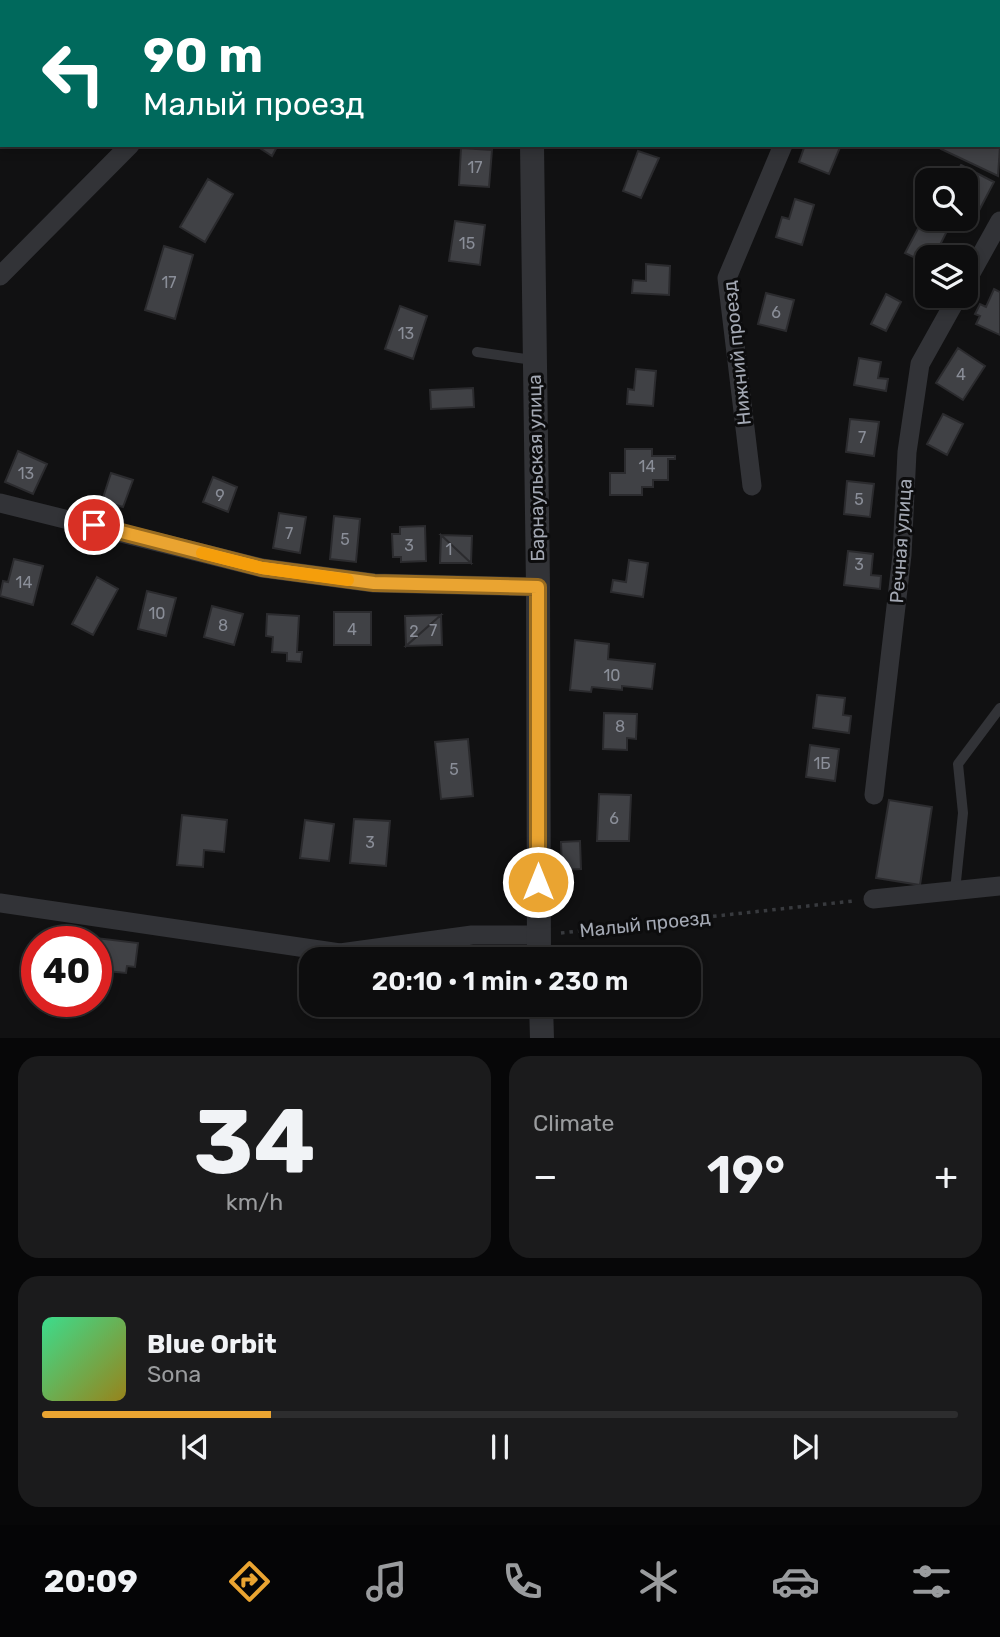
<!DOCTYPE html>
<html lang="en">
<head>
<meta charset="utf-8">
<style>
	body { margin:0; font-family:Rubik,sans-serif; background:#1b1b1c; color:#f1f3f6; height:100vh; display:flex; flex-direction:column; font-size:26px; white-space:nowrap }
	* { box-sizing:border-box; margin:0 }
	p { font-size:23px; color:#9a9c9e }
	.icon { flex:none; width:38px; height:38px; fill:none; stroke:currentColor; stroke-width:2; stroke-linecap:round; stroke-linejoin:round }
	.map { position:relative; height:1038px; overflow:hidden }
	.sheet { display:flex; flex-direction:column; gap:18px; padding:18px; background:#070708; flex:1 }
	.sheet>* { flex:none }
	.hud { position:absolute; left:0px; top:0px; width:1001px; height:147px; box-shadow:0 4px 10px #0003,0 0 0 2px #2d2d2e; background:#00695c; color:#fff; overflow:hidden }
	.tools { position:absolute; left:915px; top:168px; display:grid; gap:14px }
	.tools a { display:grid; place-items:center; width:63px; height:63px; border-radius:14px; background:#0d0d0e; box-shadow:0 4px 10px #0003,0 0 0 2px #2d2d2e; font-size:35px }
	.speed { position:absolute; left:21px; top:926px; display:flex; gap:14px; font-size:35px; font-weight:700; text-align:center }
	.speed>* { display:grid; place-content:center; width:91px; height:91px; border-radius:50%; background:#0d0d0e; box-shadow:0 4px 10px #0003,0 0 0 2px #2d2d2e; line-height:1 }
	.speed .limit { border:10px solid #d22; background:#fff; color:#111 }
	.pin { position:absolute; display:grid; place-items:center; width:60px; height:60px; color:#fff; margin:-30px; border:4px solid #fff; border-radius:50%; box-shadow:0 2px 7px #0007 }
	.me { position:absolute; width:77px; margin:-38px; rotate:0deg; stroke-linejoin:round; filter:drop-shadow(0 0 5px #0008) }
	.turn { display:flex; align-items:center; gap:24px; height:147px; padding:0 28px; font-size:32px }
	.turn .icon { width:91px; height:91px; stroke-width:2.5 }
	.turn b { display:block; font-size:49px; line-height:60px }
	.big { font-size:52px; font-weight:600; line-height:1.1 }
	.sheet .widget { flex:1; display:flex; flex-direction:column; justify-content:center; gap:10px; min-width:0; padding:0 24px; border-radius:21px; background:#1b1b1c }
	.sheet .dial { align-items:center; gap:0 }
	.dial b { font-size:91px; line-height:1 }
	.song { display:flex; align-items:center; gap:21px }
	.cover { width:84px; height:84px; border-radius:10px; background:linear-gradient(135deg,hsl(150 70% 55%),hsl(50 70% 35%)) }
	.played { height:7px; border-radius:4px; background:linear-gradient(90deg,#eaa431 25%,#2d2d2e 25%) }
	.keys { display:flex; justify-content:space-around; direction:ltr }
	.heat { display:flex; justify-content:space-between; align-items:center; font-size:38px; direction:ltr }
	.sheet .tiles { flex:1; display:grid; gap:18px; grid-template-columns:1fr 1fr }
	.widget:last-child { grid-column:span 2 }
	.trip { position:absolute; left:299px; top:947px; width:402px; height:70px; border-radius:21px; background:#0d0d0e; box-shadow:0 4px 10px #0003,0 0 0 2px #2d2d2e; font-weight:600; line-height:70px; text-align:center }
	.menu { display:flex; height:112px; justify-content:space-around; align-items:center; background:#050506; color:#9a9c9e }
	.menu .icon { width:49px; height:49px }
	.menu .active { color:#eaa431 }
	.menu b { font-size:32px; color:#f1f3f6 }
	.map>svg:first-child { display:block }
</style>
</head>
<body>
<div class="map">
<svg width="1000" height="1039" viewBox="0 0 1000 1039">
	<rect width="100%" height="100%" fill="#111112"/>
	<path fill="#404145" stroke="#2b2b2e" stroke-width="2" d="M319 0H367L318 2Z
		M255 145H278L272 156Z
		M805 145H841L829 174 799 162Z
		M943 145 1000 146 998 176 941 149Z
		M461 148 492 150 489 187 459 185Z
		M638 151 659 158 641 198 623 191Z
		M961 165 994 182 973 222 966 218V180H953Z
		M208 179 233 194 205 242 180 227Z
		M795 199 814 205 802 245 776 237 782 217 789 219Z
		M923 219 947 231 935 255 938 257H928V264L905 253Z
		M455 221 485 225 480 265 449 261Z
		M164 246 193 255 175 319 145 310Z
		M646 264 670 266 669 295 632 293 633 280 646 281Z
		M994 289 1000 292V335L976 324 980 316 975 314 980 304 986 307Z
		M766 293 794 300 786 331 758 324Z
		M886 294 901 302 886 331 871 324Z
		M400 306 427 316 413 359 385 349Z
		M958 348 985 366 963 400 936 383Z
		M859 358 881 362 878 378 888 379 886 391 854 385Z
		M636 369 656 371 653 406 627 404 628 389 634 390Z
		M473 388 474 407 431 409 430 390Z
		M943 414 963 424 947 455 927 444Z
		M850 419 879 422 874 456 846 452Z
		M625 449H652V456H675V459H668V480H653V487H642V495H610V473H625Z
		M18 451 47 464 33 494 5 482Z
		M111 473 133 480 123 507 102 501Z
		M213 477 237 487 228 512 203 502Z
		M847 481 874 484 870 517 844 514Z
		M279 513 306 517 300 553 273 548Z
		M334 516 360 519 356 562 330 559Z
		M425 526 426 561 401 562V557H393L392 534H400V527Z
		M441 535 472 536 471 563Z
		M441 535 471 563H440Z
		M848 551 873 554 871 575 881 576 880 589 844 585Z
		M14 559 43 566 33 605 0 596 3 581 8 582Z
		M629 560 648 563 643 597 611 592 613 580 626 582Z
		M97 577 118 589 93 635 72 624Z
		M147 591 176 598 166 636 138 629Z
		M212 606 243 614 234 645 204 637Z
		M334 612H371V645H334Z
		M267 614 299 616 297 652H302L301 662 287 661V653L272 652 273 637 266 636Z
		M441 615 442 645 406 646Z
		M441 615 406 646 405 616Z
		M575 640 609 644 608 659 655 664 652 689 622 686V690L592 687 591 692 570 690Z
		M817 695 845 698 843 715 851 716 849 733 813 728Z
		M604 713 637 714 636 739 627 738V750L603 749Z
		M468 739 473 796 441 799 435 742Z
		M810 745 839 749 835 781 806 777Z
		M599 794 631 795 629 841H597Z
		M889 800 932 807 920 885 876 878Z
		M182 815 227 820 224 852 204 850 203 867 177 865Z
		M354 819 390 821 386 866 350 863Z
		M305 820 334 824 329 861 300 858Z
		M580 841 581 869 562 870 561 842Z
		M46 932 138 943 135 967 127 966 126 973 96 970V942H45Z"/>
	<g fill="none" stroke-linecap="round" stroke-linejoin="round">
		<path stroke="#383a3e" stroke-width="3.5" stroke-dasharray="3.5 5" stroke-linecap="butt" d="M561 933 853 901"/>
		<path stroke="#323337" stroke-width="10" d="M477 352 533 360
			M955 891 963 813 958 764 1000 708"/>
		<path stroke="#323337" stroke-width="19" d="M289 2 291 0
			M842 2 843 0
			M0 276 130 145
			M966 282 1000 221
			M752 486 727 278 783 145
			M0 503 262 568 374 583 538 587
			M874 795 902 555 907 452 920 364 958 296
			M873 899 1000 886
			M0 903 340 953 472 935H538"/>
		<path stroke="#323337" stroke-width="24" d="M531 2V0
			M532 145 538 587 539 959
			M541 1004 542 1039"/>
		<defs>
			<path id="rail" d="M11 2 13 0
				M0 13 2 11"/>
		</defs>
		<use href="#rail" stroke="#494b50" stroke-width="8"/>
		<use href="#rail" stroke="#0c0c0d" stroke-width="5" stroke-dasharray="16" stroke-linecap="butt"/>
	</g>
	<g fill="none" stroke-linecap="round" stroke-linejoin="round">
		<defs>
			<path id="route" d="M94 525 262 568 374 583 538 587V882"/>
		</defs>
		<use href="#route" stroke="#986b20" stroke-width="18"/>
		<use href="#route" stroke="#eaa431" stroke-width="12"/>
		<path stroke="#f59e0b" stroke-width="12" d="M202 553 262 568 348 580"/>
	</g>
	<g text-anchor="middle" dominant-baseline="central" stroke-width="6" stroke-linejoin="round" paint-order="stroke">
		<g font-size="16" fill="#8a8e98">
			<text x="475" y="167">17</text>
			<text x="467" y="243">15</text>
			<text x="169" y="282">17</text>
			<text x="776" y="312">6</text>
			<text x="406" y="333">13</text>
			<text x="961" y="374">4</text>
			<text x="862" y="437">7</text>
			<text x="647" y="466">14</text>
			<text x="26" y="473">13</text>
			<text x="220" y="495">9</text>
			<text x="859" y="499">5</text>
			<text x="289" y="533">7</text>
			<text x="345" y="539">5</text>
			<text x="409" y="545">3</text>
			<text x="449" y="549">1</text>
			<text x="859" y="564">3</text>
			<text x="24" y="582">14</text>
			<text x="157" y="613">10</text>
			<text x="223" y="625">8</text>
			<text x="352" y="629">4</text>
			<text x="433" y="630">7</text>
			<text x="414" y="631">2</text>
			<text x="612" y="675">10</text>
			<text x="620" y="726">8</text>
			<text x="822" y="763">1Б</text>
			<text x="454" y="769">5</text>
			<text x="614" y="818">6</text>
			<text x="370" y="842">3</text>
		</g>
		<g font-size="19" fill="#a3a8b3" stroke="#0c0c0d">
			<text transform="translate(737 353) rotate(-96)">Нижний проезд</text>
			<text transform="translate(536 468) rotate(-91)">Барнаульская улица</text>
			<text transform="translate(901 541) rotate(-86)">Речная улица</text>
			<text transform="translate(645 924) rotate(-6)">Малый проезд</text>
		</g>
	</g>
</svg>
<div class="tools">
<a><svg class="icon" aria-label="search" viewBox="0 0 24 24"><circle cx="10" cy="10" r="6"/><path d="M15 15l6 6"/></svg></a>
<a><svg class="icon" aria-label="layers" viewBox="0 0 24 24"><path d="M12 4l9 5-9 5-9-5zM3 14l9 5 9-5"/></svg></a>
</div>
<div class="speed"><div class="limit">40</div></div>
<div class="pin" style="left:94px;top:525px;background:#d93025"><svg class="icon" aria-label="arrive" viewBox="0 0 24 24"><path d="M6 21V4h12l-3 4 3 4H6"/></svg></div>
<svg class="me" style="left:538px;top:882px" viewBox="-20 -20 40 40"><circle r="17" fill="#eaa431" stroke="#fff" stroke-width="3"/><path d="M0-11L8 9 0 5-8 9z" fill="#fff"/></svg>
<div class="trip">20:10 · 1 min · 230 m</div>
<div class="hud">
<div class="turn"><svg class="icon" aria-label="left" viewBox="0 0 24 24"><path d="M17 20v-9H6M10 6l-5 5 5 5"/></svg><div><b>90 m</b>Малый проезд</div></div>
</div>
</div>
<section class="sheet">
<div class="tiles">
<div class="widget dial"><b>34</b><p>km/h</p></div>
<div class="widget"><p>Climate</p>
<div class="heat"><a>−</a><b class="big">19°</b><a>+</a></div>
</div>
<div class="widget">
<div class="song"><i class="cover"></i><div><b>Blue Orbit</b><p>Sona</p></div></div>
<div class="played"></div>
<div class="keys"><svg class="icon" aria-label="previous" viewBox="0 0 24 24"><path d="M18 5L8 12l10 7zM5 5v14"/></svg><svg class="icon" aria-label="pause" viewBox="0 0 24 24"><path d="M8 5v14M16 5v14"/></svg><svg class="icon" aria-label="next" viewBox="0 0 24 24"><path d="M6 5l10 7-10 7zM19 5v14"/></svg></div>
</div>
</div>
</section>
<nav class="menu">
<b>20:09</b>
<svg class="icon active" aria-label="directions" viewBox="0 0 24 24"><path d="M12 3l9 9-9 9-9-9zM9 14v-3h6M13 9l2 2-2 2"/></svg>
<svg class="icon" aria-label="music" viewBox="0 0 24 24"><path d="M9 18V5l10-2v13"/><circle cx="6" cy="18" r="3"/><circle cx="16" cy="16" r="3"/></svg>
<svg class="icon" aria-label="phone" viewBox="0 0 24 24"><path d="M5 4h4l2 5-3 2q2 4 5 5l2-3 5 2v4C11 20 4 13 5 4z"/></svg>
<svg class="icon" aria-label="climate" viewBox="0 0 24 24"><path d="M12 3v18M4 7l16 10M4 17L20 7"/></svg>
<svg class="icon" aria-label="car" viewBox="0 0 24 24"><path d="M5 17H2v-5l4-1 3-4h7l3 4 3 1v5h-3M9 17h6M6 11h13"/><circle cx="7" cy="17" r="2"/><circle cx="17" cy="17" r="2"/></svg>
<svg class="icon" aria-label="filters" viewBox="0 0 24 24"><path d="M4 7h16M4 17h16"/><circle cx="9" cy="7" r="2"/><circle cx="15" cy="17" r="2"/></svg>
</nav>
</body>
</html>
